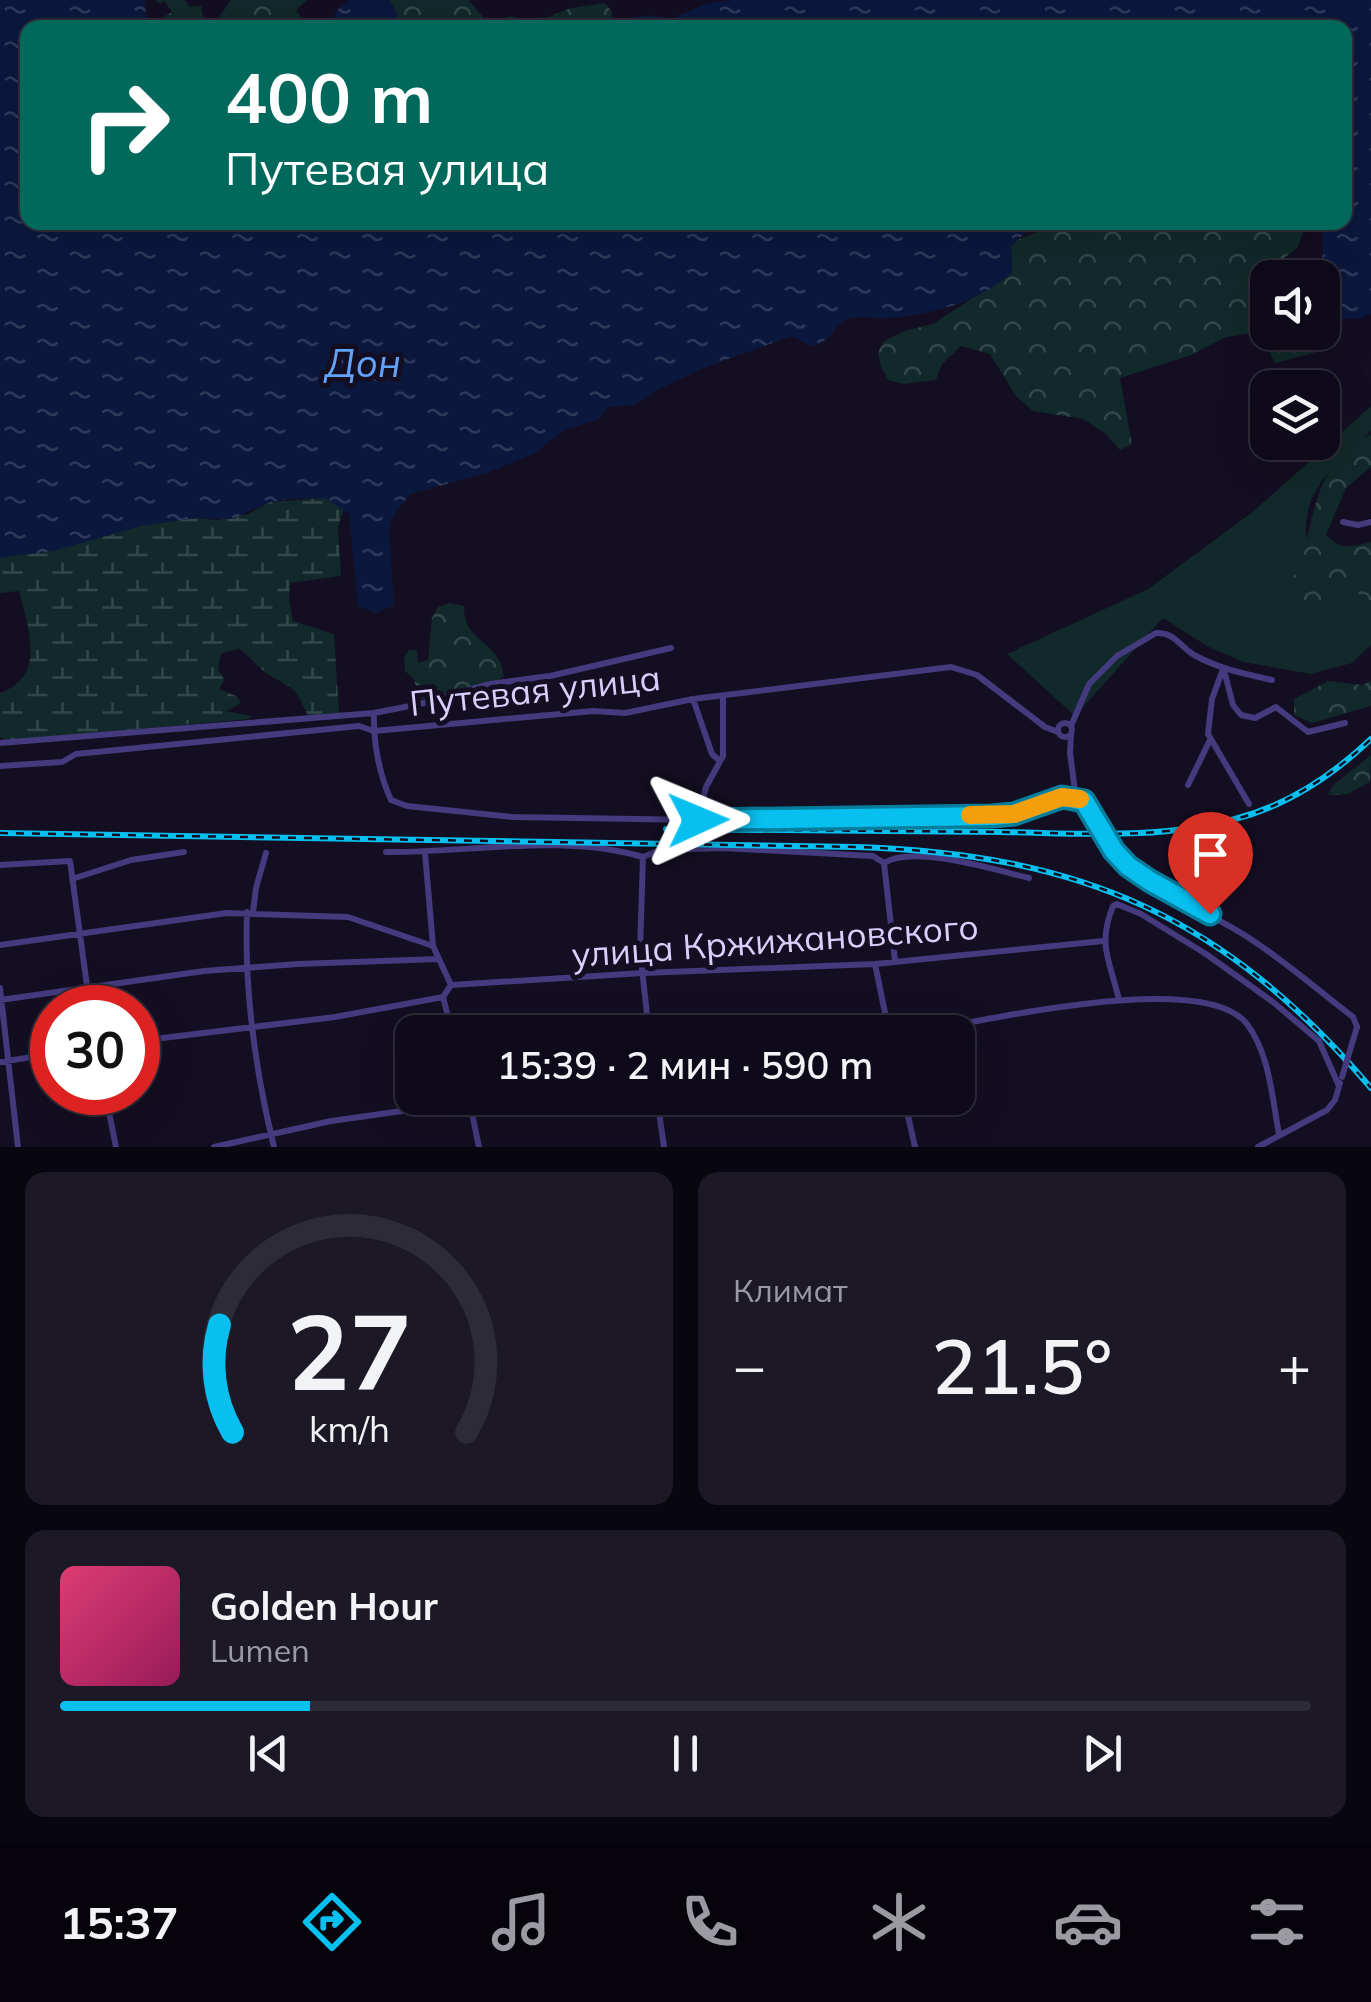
<!DOCTYPE html>
<html lang="ru">
<head>
<meta charset="utf-8">
<style>
	body { margin:0; font-family:Mulish,sans-serif; background:#1c1826; color:#f1f3f6; height:100vh; display:flex; flex-direction:column; font-size:38px; white-space:nowrap }
	* { box-sizing:border-box; margin:0 }
	p { font-size:32px; color:#9b9aa2 }
	.icon { flex:none; width:55px; height:55px; fill:none; stroke:currentColor; stroke-width:2; stroke-linecap:round; stroke-linejoin:round }
	.map { position:relative; height:1147px; overflow:hidden }
	.sheet { display:flex; flex-direction:column; gap:25px; padding:25px; background:#08060e; flex:1 }
	.sheet>* { flex:none }
	.guide { position:absolute; left:20px; top:20px; width:1332px; height:210px; border-radius:20px; box-shadow:0 10px 40px #0002,0 0 0 2px #2e2b38; background:#00695c; color:#fff; overflow:hidden }
	.controls { position:absolute; left:1250px; top:260px; display:grid; gap:20px }
	.controls a { display:grid; place-items:center; width:90px; height:90px; border-radius:20px; background:#0e0a19; box-shadow:0 10px 40px #0002,0 0 0 2px #2e2b38; font-size:50px }
	.speed { position:absolute; left:30px; top:985px; display:flex; gap:20px; font-size:50px; font-weight:700; text-align:center }
	.speed>* { display:grid; place-content:center; width:130px; height:130px; border-radius:50%; background:#0e0a19; box-shadow:0 10px 40px #0002,0 0 0 2px #2e2b38; line-height:1 }
	.speed .limit { border:15px solid #d22; background:#fff; color:#111 }
	.pin { position:absolute; display:grid; place-items:center; width:85px; height:85px; color:#fff; margin:-102px -42px; border-radius:50% 50% 50% 0; rotate:-45deg; box-shadow:0 0 10px #0007 }
	.pin .icon { rotate:45deg }
	.me { position:absolute; width:110px; margin:-55px; rotate:89deg; stroke-linejoin:round; filter:drop-shadow(0 0 8px #0008) }
	.turn { display:flex; align-items:center; gap:35px; height:210px; padding:0 40px; font-size:45px }
	.turn .icon { width:130px; height:130px; stroke-width:2.5 }
	.turn b { display:block; font-size:70px; line-height:85px }
	.big { font-size:75px; font-weight:600; line-height:1.1 }
	.sheet .card { flex:1; display:flex; flex-direction:column; justify-content:center; gap:15px; min-width:0; padding:0 35px; border-radius:20px; background:#1c1826 }
	.sheet .dial { align-items:center; gap:0 }
	.dial svg { height:260px; overflow:visible; fill:none; stroke:#2e2b38; stroke-width:7; stroke-linecap:round; text-anchor:middle }
	.dial text { fill:#f1f3f6; stroke:none }
	.song { display:flex; align-items:center; gap:30px }
	.cover { width:120px; height:120px; border-radius:15px; background:linear-gradient(135deg,hsl(340 70% 55%),hsl(330 70% 35%)) }
	.played { height:10px; border-radius:5px; background:linear-gradient(90deg,#08c0f0 20%,#2e2b38 20%) }
	.keys { display:flex; justify-content:space-around; direction:ltr }
	.heat { display:flex; justify-content:space-between; align-items:center; font-size:55px; direction:ltr }
	.sheet .tiles { flex:1; display:grid; gap:25px; grid-template-columns:1fr 1fr }
	.card:last-child { grid-column:span 2 }
	.trip { position:absolute; left:395px; top:1015px; width:580px; height:100px; border-radius:20px; background:#0e0a19; box-shadow:0 10px 40px #0002,0 0 0 2px #2e2b38; font-weight:600; line-height:100px; text-align:center }
	.dock { display:flex; height:160px; justify-content:space-around; align-items:center; background:#06040a; color:#9b9aa2 }
	.dock .icon { width:70px; height:70px }
	.dock .current { color:#08c0f0 }
	.dock b { font-size:45px; color:#f1f3f6 }
	.map>svg:first-child { display:block }
</style>
</head>
<body>
<div class="map">
<svg width="1371" height="1147" viewBox="0 0 1371 1147">
	<defs>
		<pattern id="forest-crowns" width="20" height="18" patternUnits="userSpaceOnUse" patternTransform="scale(2.5)"><rect width="20" height="18" fill="#11292a"/><path d="M2 6a3 3 0 1 1 6 0M12 15a3 3 0 1 1 6 0" fill="none" stroke="#33474a"/></pattern>
		<pattern id="wetland-marsh" width="20" height="14" patternUnits="userSpaceOnUse" patternTransform="scale(2.5)"><rect width="20" height="14" fill="#11292a"/><path d="M1 5h8M5 5V1M11 12h8M15 12V8" fill="none" stroke="#33474a"/></pattern>
		<pattern id="water-ripples" width="26" height="14" patternUnits="userSpaceOnUse" patternTransform="scale(2.5)"><rect width="26" height="14" fill="#0b183d"/><path d="M2 4q2-2 4 0t4 0M15 11q2-2 4 0t4 0" fill="none" stroke="#2e395a"/></pattern>
	</defs>
	<rect width="100%" height="100%" fill="#130e21"/>
	<path fill="#11292a" d="M1371 406V431C1334 467 1295 493 1309 551L1371 585V645L1352 663 1311 674 1243 662 1207 646 1163 618 1075 716 1007 654 1148 589 1254 511Z"/>
	<path fill="url(#forest-crowns)" d="M155 0H185L190 7 201 6 204 21 215 23 231 0H307L296 10 308 27H162L160 19 172 12 164 1 159 4Z
		M389 0H469L486 21 512 16 520 20 548 17 571 8 605 3 612 12 610 23 598 27H399L396 11Z
		M1060 223H1306L1298 247 1267 272C1263 293 1267 311 1268 332H1322L1323 325 1332 330V340L1314 353 1275 363 1260 332 1226 337 1191 355 1120 378 1132 444 1120 450 1105 433 1083 419 1033 411 1016 396 990 354 961 346 942 364 936 380 904 384 888 380 881 367 878 352 884 341 905 331 933 324 1012 272 1011 247 1015 241Z
		M1371 434V467L1346 488 1326 535C1341 551 1351 547 1371 542V605L1354 589 1326 597 1307 615 1271 591 1299 572C1315 516 1313 463 1371 434Z
		M450 603 464 606C463 636 486 639 499 660 502 665 502 671 504 676L497 681 419 700 414 679 405 671 404 658 409 650H417L418 663 428 660 432 618 438 607Z
		M1328 681 1362 685 1371 681V706L1312 723 1294 715V699Z
		M1371 755 1370 782 1348 794 1328 795 1333 785Z"/>
	<path fill="url(#wetland-marsh)" d="M325 498 344 508 338 527 341 576 290 583 289 600 293 621 334 634 339 713 308 716C294 685 297 692 271 676 260 670 250 657 240 649L221 653 218 670 225 679 219 689 236 696 241 703 226 711 252 716 248 719 7 741 0 737V693C47 676 28 629 19 591L0 593V558L145 525 197 518 217 520 248 514 270 502Z"/>
	<path fill="url(#water-ripples)" d="M0 0H144L148 27 28 28V222L1035 223 1011 247 1012 272C981 302 930 315 887 318 875 319 860 314 848 319 831 325 836 340 812 346L791 336 701 369 657 390 635 405 608 407 599 419 565 430 533 454 487 473 410 494 391 519 389 530 394 605 376 613 358 606 349 514 325 498 290 499 270 502 232 519 197 518 145 525 53 551 0 558Z
		M349 0H389L396 11 399 27H338L334 23 335 12Z
		M731 0H1371V314L1358 319H1323L1322 223 1345 222V28L598 27C625 19 644 11 671 19L708 3Z"/>
	<g fill="none" stroke-linecap="round" stroke-linejoin="round">
		<path stroke="#443a7e" stroke-width="6" d="M1343 522 1358 525 1371 522
			M1223 669 1212 699 1208 734 1249 804
			M1224 670 1233 705 1241 715 1255 718 1276 707 1308 732 1345 723
			M693 699 712 754 720 761
			M374 713C373 741 379 774 391 800L407 806 513 817 698 820 992 816C1020 813 1052 795 1076 798
			M1058 730a7 7 0 1 1 14 0a7 7 0 1 1-14 0Z
			M1071 726 1089 684 1117 656 1156 633C1176 632 1180 648 1196 656 1220 669 1245 674 1272 680
			M1071 735 1070 753 1076 798 1091 808
			M0 743 374 713 420 704 490 684 550 676 671 648
			M0 766 62 762 76 754 359 726 374 731 593 711 625 713 693 699 951 667 977 675 1045 727 1058 732
			M1188 785 1210 740
			M698 820 706 787 723 756V696
			M1114 851C1149 891 1205 909 1249 938 1286 962 1319 991 1353 1017L1357 1027
			M386 852C470 853 561 833 643 857L660 850 723 848 873 856 884 863C914 844 995 870 1029 878
			M425 853 433 946 451 985 443 997 452 1032
			M643 857 640 951 649 1032
			M884 863 895 961
			M0 865 70 861 90 1008
			M72 879 131 860 184 852
			M247 912C244 993 255 1069 274 1147
			M253 912 256 888 266 853
			M0 945 227 913 348 917 433 946
			M875 964 889 1032
			M451 985 643 973 875 964 1103 941
			M0 988 18 1147
			M0 1000 204 971 298 964 439 959
			M1119 1000C1110 960 1097 946 1113 906L1117 904 1141 914 1206 954 1273 1002 1319 1041 1339 1086
			M916 1032C982 1022 1203 968 1247 1024 1270 1055 1272 1098 1279 1134
			M138 1041 335 1017 443 997
			M0 1062 52 1054
			M105 1092 116 1147
			M657 1098 664 1147
			M904 1098 915 1147
			M469 1099 479 1147
			M214 1147 331 1121 495 1098
			M1258 1147 1327 1110 1335 1100 1340 1083"/>
		<defs>
			<path id="rail" d="M666 829C777 830 889 831 1000 832 1078 833 1159 840 1235 819 1286 806 1333 775 1371 739
				M0 833 856 847C1081 854 1224 916 1371 1088"/>
		</defs>
		<use href="#rail" stroke="#08c0f0" stroke-width="6"/>
		<use href="#rail" stroke="#130e21" stroke-width="2.5" stroke-dasharray="8" stroke-linecap="butt"/>
		<path stroke="#443a7e" stroke-width="6" d="M1091 808 1114 851
			M1342 1077 1357 1027"/>
	</g>
	<g fill="none" stroke-linecap="round" stroke-linejoin="round">
		<defs>
			<path id="route" d="M698 820 992 816 1014 814 1062 797 1084 801 1114 851 1128 866 1150 881 1210 914"/>
		</defs>
		<use href="#route" stroke="#057d9c" stroke-width="25"/>
		<use href="#route" stroke="#08c0f0" stroke-width="18"/>
		<path stroke="#f59e0b" stroke-width="18" d="M970 815 1014 814 1062 797 1080 799"/>
	</g>
	<g text-anchor="middle" dominant-baseline="central" stroke-width="10" stroke-linejoin="round" paint-order="stroke">
		<g font-size="35" fill="#d9cffd" stroke="#130e21">
			<text transform="translate(535 690) rotate(-6)">Путевая улица</text>
			<text transform="translate(775 940) rotate(-4)">улица Кржижановского</text>
		</g>
		<g font-size="38" font-style="italic" fill="#61a3fa" stroke="#130e21">
			<text x="363" y="363">Дон</text>
		</g>
	</g>
</svg>
<div class="controls">
<a><svg class="icon" aria-label="sound" viewBox="0 0 24 24"><path d="M4 9h4l5-4v14l-5-4H4zM17 9q2 3 0 6"/></svg></a>
<a><svg class="icon" aria-label="layers" viewBox="0 0 24 24"><path d="M12 4l9 5-9 5-9-5zM3 14l9 5 9-5"/></svg></a>
</div>
<div class="speed"><div class="limit">30</div></div>
<div class="pin" style="left:1210px;top:914px;background:#d93025"><svg class="icon" aria-label="arrive" viewBox="0 0 24 24"><path d="M6 21V4h12l-3 4 3 4H6"/></svg></div>
<svg class="me" style="left:698px;top:820px" viewBox="-20 -20 40 40"><path d="M0-17L14 15 0 8-14 15z" fill="#08c0f0" stroke="#fff" stroke-width="4"/></svg>
<div class="trip">15:39 · 2 мин · 590 m</div>
<div class="guide">
<div class="turn"><svg class="icon" aria-label="right" viewBox="0 0 24 24"><path d="M7 20v-9h11M14 6l5 5-5 5"/></svg><div><b>400 m</b>Путевая улица</div></div>
</div>
</div>
<section class="sheet">
<div class="tiles">
<div class="card dial"><svg viewBox="0 0 100 80">
<path d="M14 69A42 42 0 1 1 86 69"/>
<path d="M14 69A42 42 0 0 1 10 36" stroke="#08c0f0"/>
<text x="50" y="56" font-size="32" font-weight="700">27</text>
<text x="50" y="72" font-size="11">km/h</text>
</svg></div>
<div class="card"><p>Климат</p>
<div class="heat"><a>−</a><b class="big">21.5°</b><a>+</a></div>
</div>
<div class="card">
<div class="song"><i class="cover"></i><div><b>Golden Hour</b><p>Lumen</p></div></div>
<div class="played"></div>
<div class="keys"><svg class="icon" aria-label="previous" viewBox="0 0 24 24"><path d="M18 5L8 12l10 7zM5 5v14"/></svg><svg class="icon" aria-label="pause" viewBox="0 0 24 24"><path d="M8 5v14M16 5v14"/></svg><svg class="icon" aria-label="next" viewBox="0 0 24 24"><path d="M6 5l10 7-10 7zM19 5v14"/></svg></div>
</div>
</div>
</section>
<nav class="dock">
<b>15:37</b>
<svg class="icon current" aria-label="directions" viewBox="0 0 24 24"><path d="M12 3l9 9-9 9-9-9zM9 14v-3h6M13 9l2 2-2 2"/></svg>
<svg class="icon" aria-label="music" viewBox="0 0 24 24"><path d="M9 18V5l10-2v13"/><circle cx="6" cy="18" r="3"/><circle cx="16" cy="16" r="3"/></svg>
<svg class="icon" aria-label="phone" viewBox="0 0 24 24"><path d="M5 4h4l2 5-3 2q2 4 5 5l2-3 5 2v4C11 20 4 13 5 4z"/></svg>
<svg class="icon" aria-label="climate" viewBox="0 0 24 24"><path d="M12 3v18M4 7l16 10M4 17L20 7"/></svg>
<svg class="icon" aria-label="car" viewBox="0 0 24 24"><path d="M5 17H2v-5l4-1 3-4h7l3 4 3 1v5h-3M9 17h6M6 11h13"/><circle cx="7" cy="17" r="2"/><circle cx="17" cy="17" r="2"/></svg>
<svg class="icon" aria-label="filters" viewBox="0 0 24 24"><path d="M4 7h16M4 17h16"/><circle cx="9" cy="7" r="2"/><circle cx="15" cy="17" r="2"/></svg>
</nav>
</body>
</html>
